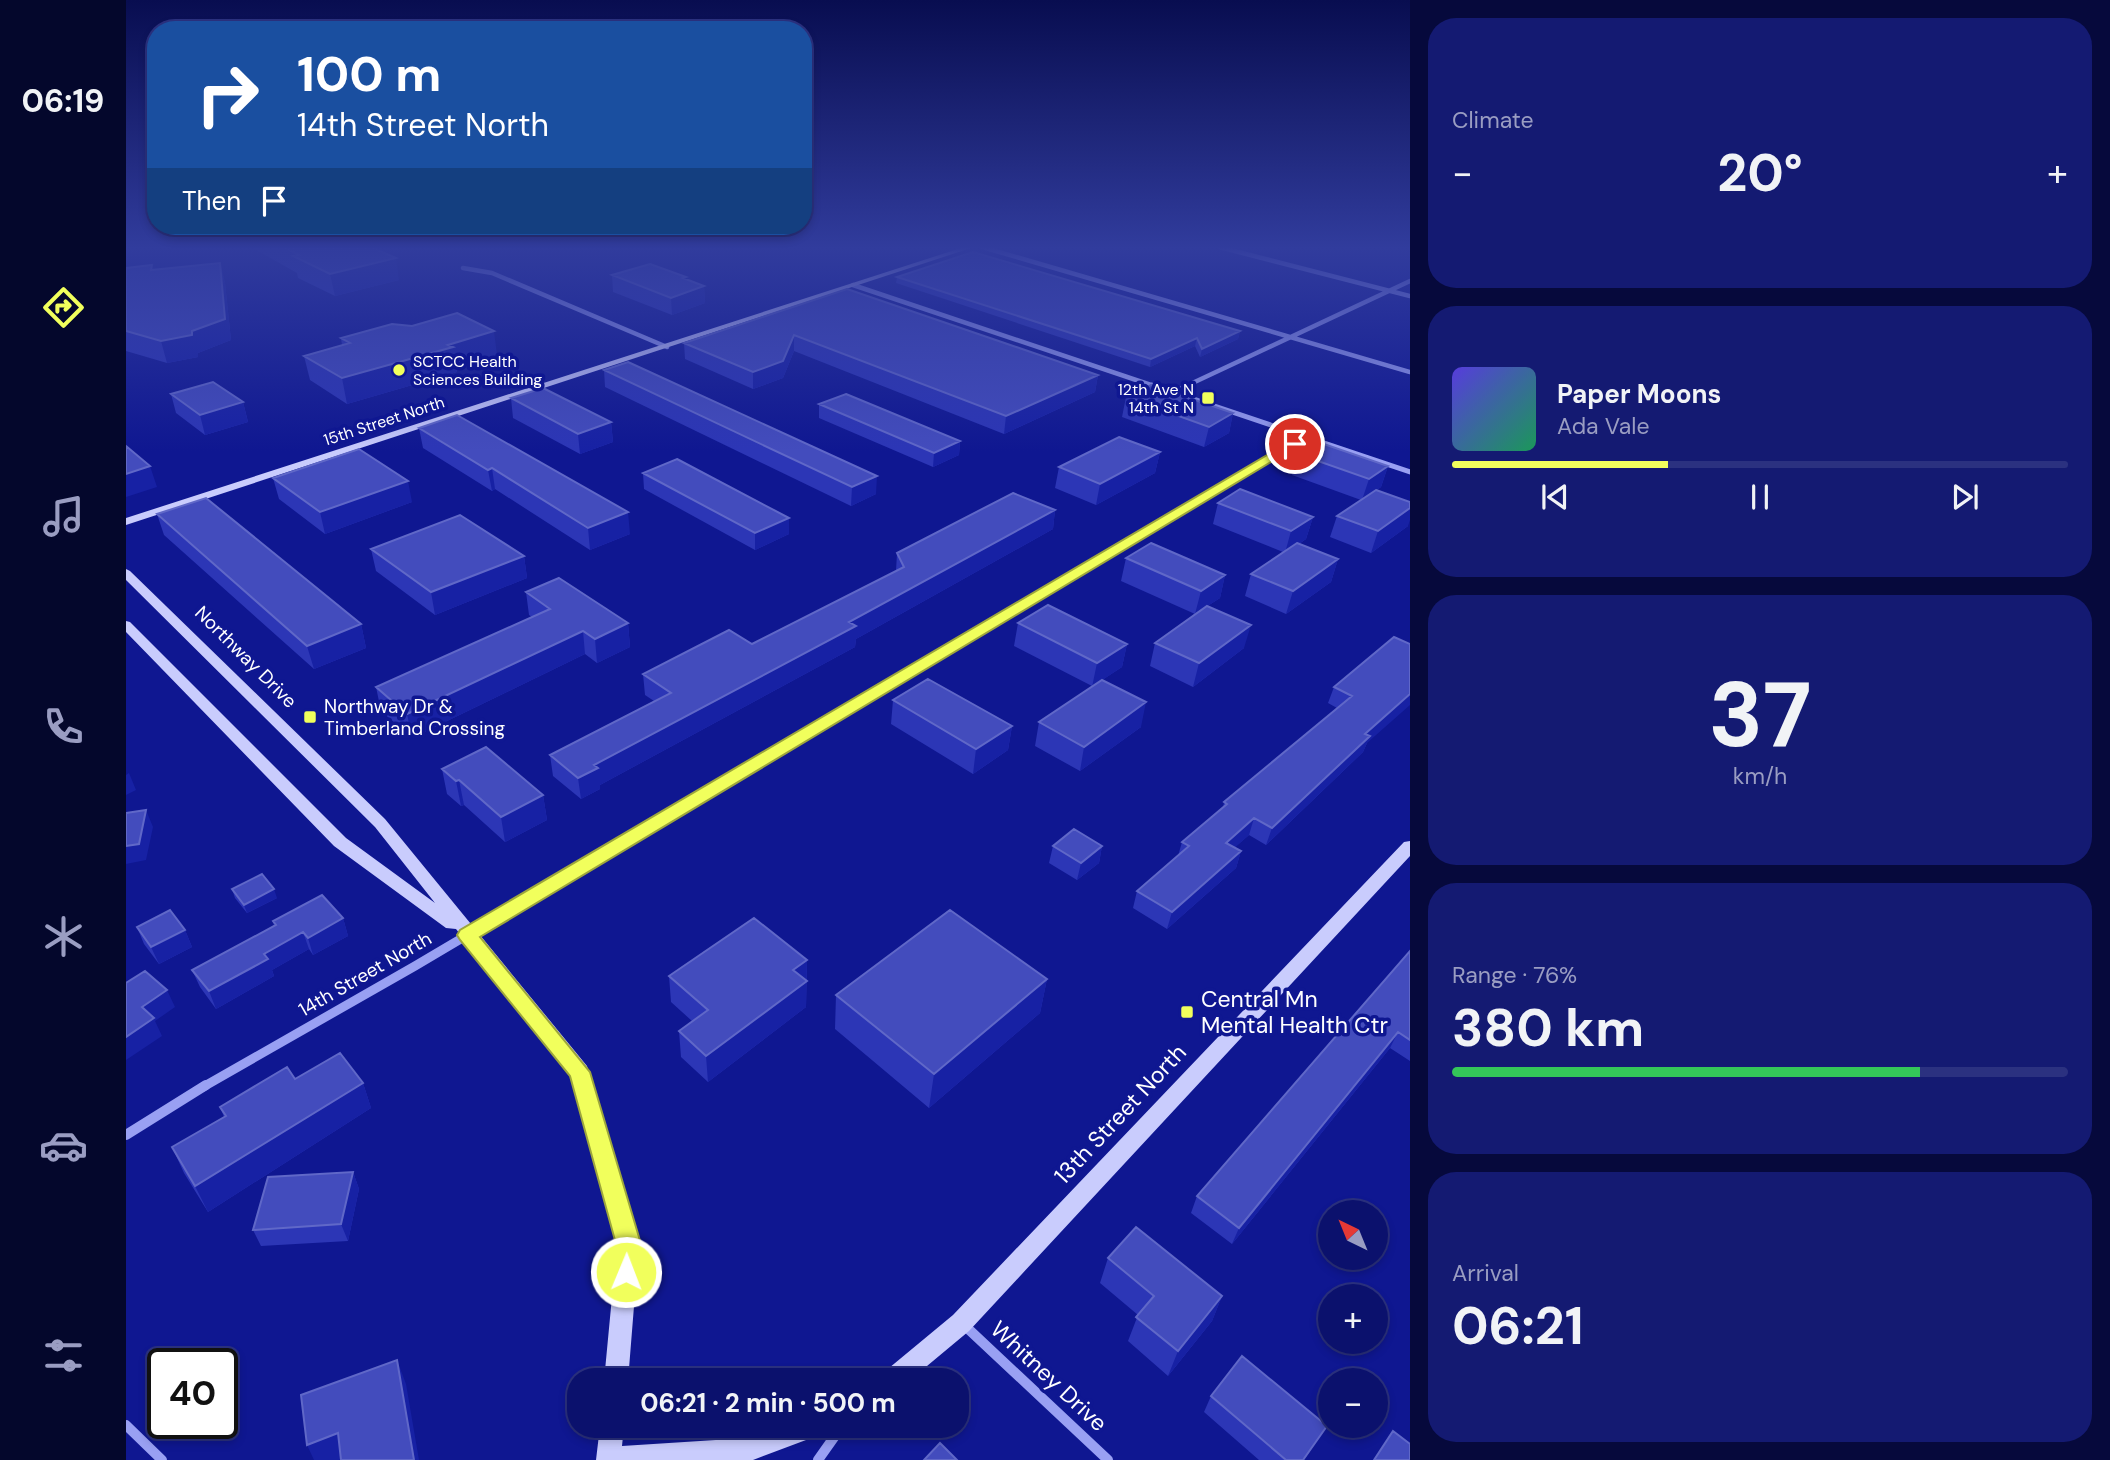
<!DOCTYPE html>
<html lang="en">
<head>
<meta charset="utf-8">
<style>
	body { margin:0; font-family:"DM Sans",sans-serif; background:#141a72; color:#f1f3f6; height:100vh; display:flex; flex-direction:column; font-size:26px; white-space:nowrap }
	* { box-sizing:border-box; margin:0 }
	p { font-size:23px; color:#9a9dc2 }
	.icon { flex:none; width:38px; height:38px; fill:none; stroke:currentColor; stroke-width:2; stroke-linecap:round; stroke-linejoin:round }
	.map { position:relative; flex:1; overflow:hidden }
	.panel { display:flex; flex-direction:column; gap:18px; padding:18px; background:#06093c; width:700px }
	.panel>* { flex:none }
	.guide { position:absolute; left:21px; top:21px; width:665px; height:214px; border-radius:28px; box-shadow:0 4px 10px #0003,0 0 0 2px #2b3180; background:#1a4fa0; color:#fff; overflow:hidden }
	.needle { width:46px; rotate:317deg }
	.fabs { position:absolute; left:1192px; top:1200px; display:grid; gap:14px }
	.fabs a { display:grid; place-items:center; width:70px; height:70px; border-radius:50%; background:#0b116d; box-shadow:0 4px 10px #0003,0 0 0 2px #2b3180; font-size:35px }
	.speed { position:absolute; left:21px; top:1348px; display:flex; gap:14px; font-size:35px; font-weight:700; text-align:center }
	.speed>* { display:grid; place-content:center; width:91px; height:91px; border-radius:50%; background:#0b116d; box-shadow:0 4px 10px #0003,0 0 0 2px #2b3180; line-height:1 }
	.speed .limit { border:4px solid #111; border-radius:10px; background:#fff; color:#111 }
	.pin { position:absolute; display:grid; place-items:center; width:60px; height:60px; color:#fff; margin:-30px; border:4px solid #fff; border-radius:50%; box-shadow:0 2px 7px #0007 }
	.me { position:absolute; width:77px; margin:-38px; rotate:1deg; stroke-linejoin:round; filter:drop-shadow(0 0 5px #0008) }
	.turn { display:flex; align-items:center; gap:24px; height:147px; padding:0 35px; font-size:32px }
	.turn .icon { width:91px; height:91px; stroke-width:2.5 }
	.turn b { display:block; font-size:49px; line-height:60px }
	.then { display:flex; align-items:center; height:66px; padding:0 35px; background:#0003; gap:14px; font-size:26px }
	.big { font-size:52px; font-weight:700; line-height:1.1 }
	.panel .widget { flex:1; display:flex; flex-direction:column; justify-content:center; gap:10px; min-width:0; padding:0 24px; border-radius:28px; background:#141a72 }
	.panel .dial { align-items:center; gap:0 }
	.dial b { font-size:91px; line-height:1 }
	.song { display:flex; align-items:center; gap:21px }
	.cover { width:84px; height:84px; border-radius:10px; background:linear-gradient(135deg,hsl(250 70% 55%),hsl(150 70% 35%)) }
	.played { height:7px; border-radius:4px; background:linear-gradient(90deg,#f1ff5c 35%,#2b3180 35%) }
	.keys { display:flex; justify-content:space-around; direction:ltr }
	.heat { display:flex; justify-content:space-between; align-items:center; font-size:38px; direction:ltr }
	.charge { height:10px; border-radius:5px; background:linear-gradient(90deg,#34c759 76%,#2b3180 0) }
	.trip { position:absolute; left:441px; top:1368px; width:402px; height:70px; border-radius:28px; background:#0b116d; box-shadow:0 4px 10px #0003,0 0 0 2px #2b3180; font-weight:700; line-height:70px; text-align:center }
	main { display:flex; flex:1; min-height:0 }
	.tabs { display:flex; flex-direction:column; width:126px; justify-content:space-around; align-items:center; background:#04072c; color:#9a9dc2 }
	.tabs .icon { width:49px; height:49px }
	.tabs .on { color:#f1ff5c }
	.tabs b { font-size:32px; color:#f1f3f6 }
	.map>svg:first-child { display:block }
</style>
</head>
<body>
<main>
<nav class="tabs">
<b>06:19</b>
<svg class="icon on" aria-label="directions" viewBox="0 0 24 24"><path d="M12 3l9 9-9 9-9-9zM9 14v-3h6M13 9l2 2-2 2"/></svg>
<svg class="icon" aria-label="music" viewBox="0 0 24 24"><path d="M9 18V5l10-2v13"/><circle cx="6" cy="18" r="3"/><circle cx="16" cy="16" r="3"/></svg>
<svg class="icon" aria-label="phone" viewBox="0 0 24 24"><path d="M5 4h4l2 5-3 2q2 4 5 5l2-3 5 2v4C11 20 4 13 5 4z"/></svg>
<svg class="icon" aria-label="climate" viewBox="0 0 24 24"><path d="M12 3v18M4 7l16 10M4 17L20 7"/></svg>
<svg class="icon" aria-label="car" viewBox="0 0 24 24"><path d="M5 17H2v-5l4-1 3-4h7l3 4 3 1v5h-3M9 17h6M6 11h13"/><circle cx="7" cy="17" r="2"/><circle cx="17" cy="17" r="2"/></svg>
<svg class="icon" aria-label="filters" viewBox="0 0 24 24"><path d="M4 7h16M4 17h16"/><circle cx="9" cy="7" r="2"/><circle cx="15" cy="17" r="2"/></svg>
</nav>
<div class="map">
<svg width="1284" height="1460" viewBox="0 0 1284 1460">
	<rect width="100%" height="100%" fill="#0f1791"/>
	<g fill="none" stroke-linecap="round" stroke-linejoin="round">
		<path stroke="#99a0f3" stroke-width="4.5" d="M856 247 1284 372
			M1093 247 1284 296
			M337 268 366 273 541 347
			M727 285 1031 387
			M1058 387 1284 281"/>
		<path stroke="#99a0f3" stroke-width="5" d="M1026 385 1284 472
			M1048 392 1062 385
			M963 566 1182 436"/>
		<path stroke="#99a0f3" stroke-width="7" d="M578 794 966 564"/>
		<path stroke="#99a0f3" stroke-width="9" d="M77 1087 289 966 581 793"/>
		<path stroke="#99a0f3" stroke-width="10" d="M0 1135 80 1085
			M837 1324 982 1460
			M0 1425 36 1460
			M692 1460 716 1426"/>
		<path fill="#c9ccfd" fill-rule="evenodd" d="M838 247H848L0 525V518Z
			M0 569 4 571 259 819 461 1066 513 1244 502 1381H478L491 1244 445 1075 330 929 320 928 208 846 0 632V621L4 622 220 838 309 903 249 827 0 580Z
			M1284 841V856L843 1331 783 1381H753L757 1373 827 1315 1278 842Z
			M474 1426H498L496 1446 621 1438 654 1426H700L696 1434 627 1460H470Z"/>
	</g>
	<path fill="#2c36b6" d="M125 247H245L273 280 209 296 172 278 171 273Z
		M94 263 99 283 105 340 72 353V357L41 363 0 351V268L27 270Z
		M486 275 561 279 578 286 579 303 546 315 487 292Z
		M771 277 1114 331 1112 339 1074 357 1069 346 1024 367 770 283Z
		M721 289 972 375 969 392 878 434 668 351 657 378 627 389 559 359 558 343Z
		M215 338 371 355 330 368 331 372 221 404 184 380 178 356 216 345Z
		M478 370 750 494 725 506 479 387Z
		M45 394 117 402 122 422 79 435 50 413Z
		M1000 397 1107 413 1103 433 1078 447 996 417Z
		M385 398 485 422 487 442 454 454 387 418Z
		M693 404 834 441 833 455 807 467 693 418Z
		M293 428 504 534 464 550 369 489 366 491 297 448Z
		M1034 452 1029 473 970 505 929 488 933 467Z
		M1172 454 1262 466 1255 487 1251 490 1282 526 1245 553 1204 537 1211 516 1235 500 1166 475Z
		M517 473 663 518V534L629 550 518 489Z
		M147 478 286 502 199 534 153 499Z
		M1092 503 1187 517 1180 539 1173 544 1212 559 1205 582 1160 614 1119 596 1125 574 1157 552 1087 524Z
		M929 510 927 529 730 639 729 647 474 785V789L455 799 427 776 424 755 528 701 519 695 517 674 626 644 770 571 771 553Z
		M31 514 235 624 240 648 188 669 38 535Z
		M245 549 398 556 401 578 309 615 250 571Z
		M1000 558 1099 575 1094 598 1069 614 995 581Z
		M400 592 502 623 504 647 471 663 459 654 286 738 255 711 250 687 406 617 403 615Z
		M892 623 1001 644 996 667 976 680 1015 727 954 771 909 746 913 722 966 686 888 646Z
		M1268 637 1241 743 1237 752 1140 845 1123 835 1109 847 1115 851 1110 868 1041 929 1007 908 1011 891 1052 856 1056 842 1097 808 1098 802 1211 708 1202 703 1208 687Z
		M1029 643 1118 648 1067 687 1024 666Z
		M767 700 886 726 882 750 847 774 765 724Z
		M316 769 417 795 421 820 379 842 338 805 335 806 321 794Z
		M927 846H976L973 863 951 880 923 863Z
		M106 889 151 898 121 913 109 898Z
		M217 918 222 936 187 955 183 949 146 970 148 976 90 1009 74 987 66 970 148 926 147 921Z
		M11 927 59 930 66 947 33 964 18 944Z
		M1284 951V1061L1264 1048 1106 1244 1065 1213 1071 1196Z
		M681 960 680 1007 582 1082 555 1057 553 1031 566 1021 545 1002 543 976Z
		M921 979 914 1013 803 1108 709 1029 710 995Z
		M169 1079 237 1083 245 1108 82 1212 58 1173 46 1147 98 1117 94 1107Z
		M227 1172 233 1189 222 1241 135 1246 127 1230Z
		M982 1258 1096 1296 1086 1321 1042 1376 1002 1341 1012 1315 974 1283Z
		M1085 1396 1201 1426 1178 1460H1133L1078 1412Z"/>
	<path fill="#1721a4" d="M270 258 273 280 209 296 204 274Z
		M94 263 99 283 105 340 72 353V357L41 363 35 341 66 331Z
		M560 277 561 292 578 286 579 303 546 315 545 298 557 278Z
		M368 331 371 355 330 368 331 372 221 404 216 378Z
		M1114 331 1112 339 1074 357 1076 349Z
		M668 335V351L657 378 627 389V372Z
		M1071 338 1069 346 1024 367 1025 359Z
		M972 375 969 392 878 434 880 416Z
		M117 402 122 422 79 435 74 415Z
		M1107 413 1103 433 1078 447 1083 427Z
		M485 422 487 442 454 454 452 434Z
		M834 441 833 455 807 467 808 453Z
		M1034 452 1029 473 970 505 974 484Z
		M24 466 31 487 0 497V474Z
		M1262 466 1255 487 1236 500 1243 479Z
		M366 468 369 489 366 491 362 470Z
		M751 476 750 494 725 506 726 487Z
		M282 481 286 502 199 534 194 512Z
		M1284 508V520L1282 526 1245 553 1252 531Z
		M929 510 927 529 730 639 729 647 474 785V789L455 799 452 778 468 765 723 622Z
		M502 512 504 534 464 550 462 528Z
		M1187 517 1180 539 1159 553 1165 531Z
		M663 518V534L629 550V533Z
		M398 556 401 578 309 615 305 592Z
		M1212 559 1205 582 1160 614 1167 591Z
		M1099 575 1094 598 1069 614 1075 591Z
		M502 623 504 647 471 663 469 639Z
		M235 624 240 648 188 669 181 646Z
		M1125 625 1118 648 1067 687 1073 663Z
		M457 631 459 654 286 738 281 714Z
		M1001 644 996 667 966 687 971 663Z
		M1284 694V705L1241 743 1237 752 1140 845 1146 828 1239 734Z
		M1020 702 1015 727 954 771 958 747Z
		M886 726 882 750 847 774 850 749Z
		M3 773 10 790 0 795V775Z
		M333 780 338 805 335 806 330 781Z
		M417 795 421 820 379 842 375 817Z
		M20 810 27 827 20 860 0 864V846Z
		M1128 818 1123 835 1095 860 1100 843Z
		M976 846 973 863 951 880 955 863Z
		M1115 851 1110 868 1041 929 1046 912Z
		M148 889 151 898 121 913 118 905Z
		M217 918 222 936 187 955 182 938Z
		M59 930 66 947 33 964 25 947Z
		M177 932 183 949 146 970 148 976 90 1009 83 991 138 954Z
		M681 960 680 1007 582 1082 580 1056 667 970Z
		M921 979 914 1013 803 1108 808 1074Z
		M41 990 49 1007 29 1021 36 1036 0 1060V1037L16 1007Z
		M1272 1032 1264 1048 1106 1244 1113 1228Z
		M237 1083 245 1108 82 1212 69 1186Z
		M227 1172 233 1189 222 1241 215 1224Z
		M1096 1296 1086 1321 1042 1376 1052 1351Z
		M271 1360 280 1384 293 1460H288Z
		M212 1433 223 1456 213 1460H188L181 1445Z"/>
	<path fill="#434cbd" stroke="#6068c8" stroke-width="2" d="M158 247H245L270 258 204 274 167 256 173 255Z
		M847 252 1114 331 1076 349 1071 338 1025 359 771 277Z
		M94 263 99 319 66 331V335L35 341 0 331V268L26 265 25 270Z
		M524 264 560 277 557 278 578 286 545 298 486 275Z
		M721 289 972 375 880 416 668 335 657 361 627 372 558 343Z
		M331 313 368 331 322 345 327 347 216 378 178 356 224 343 215 338 266 324 286 326Z
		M502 362 751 476 726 487 478 370Z
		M87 382 117 402 74 415 45 394Z
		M1025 385 1107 413 1083 427 1000 397Z
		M417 388 485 422 452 434 385 398Z
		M720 394 834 441 808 453 693 404Z
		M331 415 502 512 462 528 366 468 362 470 293 428Z
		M993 437 1034 452 974 484 933 467Z
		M1192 442 1262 466 1243 479 1172 454Z
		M0 446 24 466 0 474Z
		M233 449 282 481 194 512 147 478Z
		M551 459 663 518 629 533 517 473Z
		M1114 489 1187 517 1165 531 1092 503Z
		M1250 490 1284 502V508L1252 531 1211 516Z
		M887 493 929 510 723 622 730 626 468 765 472 768 452 778 424 755 545 693 517 674 603 630 626 644 778 567 771 553Z
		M80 498 235 624 181 646 31 514Z
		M334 515 398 556 305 592 245 549Z
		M1025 543 1099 575 1075 591 1000 558Z
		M1171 543 1212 559 1167 591 1125 574Z
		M433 578 502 623 469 639 457 631 281 714 250 687 424 609 400 592Z
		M922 605 1001 644 971 663 892 623Z
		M1081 606 1125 625 1073 663 1029 643Z
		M1268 637 1284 644V694L1239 734 1244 736 1146 828 1128 818 1100 843 1115 851 1046 912 1011 891 1063 846 1056 842 1101 804 1098 802 1226 696 1208 687Z
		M802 679 886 726 850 749 767 700Z
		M976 680 1020 702 958 747 913 722Z
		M360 747 417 795 375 817 333 780 330 781 316 769Z
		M20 810 13 844 0 846V813Z
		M948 829 976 846 955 863 927 846Z
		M136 874 148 889 118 905 106 889Z
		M196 895 217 918 182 938 177 932 138 954 142 959 83 991 66 970 150 925 147 921Z
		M44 910 59 930 25 947 11 927Z
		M824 910 921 979 808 1074 710 995Z
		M628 918 681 960 667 970 681 981 580 1056 553 1031 582 1010 543 976Z
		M1284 951V1040L1272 1032 1113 1228 1071 1196Z
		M19 971 41 990 16 1007 28 1018 0 1037V983Z
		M214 1053 237 1083 69 1186 46 1147 100 1116 94 1107 161 1067 169 1079Z
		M227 1172 215 1224 127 1230 142 1177Z
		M1010 1227 1096 1296 1052 1351 1010 1317 1028 1296 982 1258Z
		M1116 1356 1201 1426 1177 1460H1160L1085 1396Z
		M271 1360 288 1460H215L212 1433 181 1445 175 1395Z
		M1267 1431 1284 1444V1460H1248Z
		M814 1443 831 1460H798Z"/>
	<linearGradient id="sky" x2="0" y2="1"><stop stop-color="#080d50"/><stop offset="0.55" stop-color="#313c9d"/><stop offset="1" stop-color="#313c9d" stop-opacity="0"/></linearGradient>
	<rect width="1284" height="451" fill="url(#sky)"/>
	<path fill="#f1ff5c" stroke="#9da63c" stroke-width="2" d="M1165 441 1175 444 354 937 464 1072 515 1244 509 1280 500 1284 491 1280 487 1272 490 1244 444 1076 334 940 331 935 334 930Z"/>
	<g fill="#f1ff5c" stroke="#0f1791" stroke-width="2.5">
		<circle cx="273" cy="370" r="7"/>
		<rect x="1075" y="391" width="14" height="14" rx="3.5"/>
		<rect x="177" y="710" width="14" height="14" rx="3.5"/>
		<rect x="1054" y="1005" width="14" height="14" rx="3.5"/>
	</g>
	<g text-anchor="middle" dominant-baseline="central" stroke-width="7" stroke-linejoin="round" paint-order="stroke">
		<g font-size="16" fill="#fff" stroke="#0f1791" text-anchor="start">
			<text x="287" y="361">SCTCC Health<tspan x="287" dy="18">Sciences Building</tspan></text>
			<text x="1068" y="389" text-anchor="end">12th Ave N<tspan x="1068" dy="18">14th St N</tspan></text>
		</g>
		<g font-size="16" fill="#fff" stroke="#0f1791">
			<text transform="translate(258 421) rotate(-18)">15th Street North</text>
		</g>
		<g font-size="19" fill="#fff" stroke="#0f1791">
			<text transform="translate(120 657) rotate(45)">Northway Drive</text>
			<text transform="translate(239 974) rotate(-30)">14th Street North</text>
		</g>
		<g font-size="19" fill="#fff" stroke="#0f1791" text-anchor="start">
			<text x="198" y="706">Northway Dr &amp;<tspan x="198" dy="22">Timberland Crossing</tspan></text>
		</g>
		<g font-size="23" fill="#fff" stroke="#0f1791" text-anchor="start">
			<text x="1075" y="999">Central Mn<tspan x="1075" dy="26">Mental Health Ctr</tspan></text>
		</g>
		<g font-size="23" fill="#fff" stroke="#0f1791">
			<text transform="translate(994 1114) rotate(-47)">13th Street North</text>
			<text transform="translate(923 1376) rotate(43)">Whitney Drive</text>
		</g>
	</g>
</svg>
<div class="fabs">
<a><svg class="needle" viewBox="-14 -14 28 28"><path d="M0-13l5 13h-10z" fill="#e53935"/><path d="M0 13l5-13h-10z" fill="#9a9dc2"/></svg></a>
<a>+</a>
<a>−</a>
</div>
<div class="speed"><div class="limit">40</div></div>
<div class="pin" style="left:1169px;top:444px;background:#d93025"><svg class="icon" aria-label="arrive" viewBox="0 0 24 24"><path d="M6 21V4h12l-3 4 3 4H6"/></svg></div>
<svg class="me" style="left:500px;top:1272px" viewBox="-20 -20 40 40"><circle r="17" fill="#f1ff5c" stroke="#fff" stroke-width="3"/><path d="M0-11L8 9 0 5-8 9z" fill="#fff"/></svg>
<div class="trip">06:21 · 2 min · 500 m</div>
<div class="guide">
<div class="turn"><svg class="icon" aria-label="right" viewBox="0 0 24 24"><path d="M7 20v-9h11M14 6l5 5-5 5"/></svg><div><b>100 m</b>14th Street North</div></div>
<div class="then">Then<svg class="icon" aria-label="arrive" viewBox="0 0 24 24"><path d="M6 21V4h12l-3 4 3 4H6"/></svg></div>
</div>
</div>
<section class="panel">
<div class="widget"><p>Climate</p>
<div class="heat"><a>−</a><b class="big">20°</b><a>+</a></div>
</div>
<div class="widget">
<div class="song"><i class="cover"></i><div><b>Paper Moons</b><p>Ada Vale</p></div></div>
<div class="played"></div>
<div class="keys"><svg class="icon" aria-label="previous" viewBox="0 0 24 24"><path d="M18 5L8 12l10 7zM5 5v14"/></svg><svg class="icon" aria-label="pause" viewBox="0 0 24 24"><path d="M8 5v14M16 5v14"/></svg><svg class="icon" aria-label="next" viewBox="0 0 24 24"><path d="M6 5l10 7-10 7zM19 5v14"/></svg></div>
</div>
<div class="widget dial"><b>37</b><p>km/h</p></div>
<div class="widget"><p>Range · 76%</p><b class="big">380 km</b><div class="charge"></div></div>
<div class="widget"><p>Arrival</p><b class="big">06:21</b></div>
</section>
</main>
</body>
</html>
